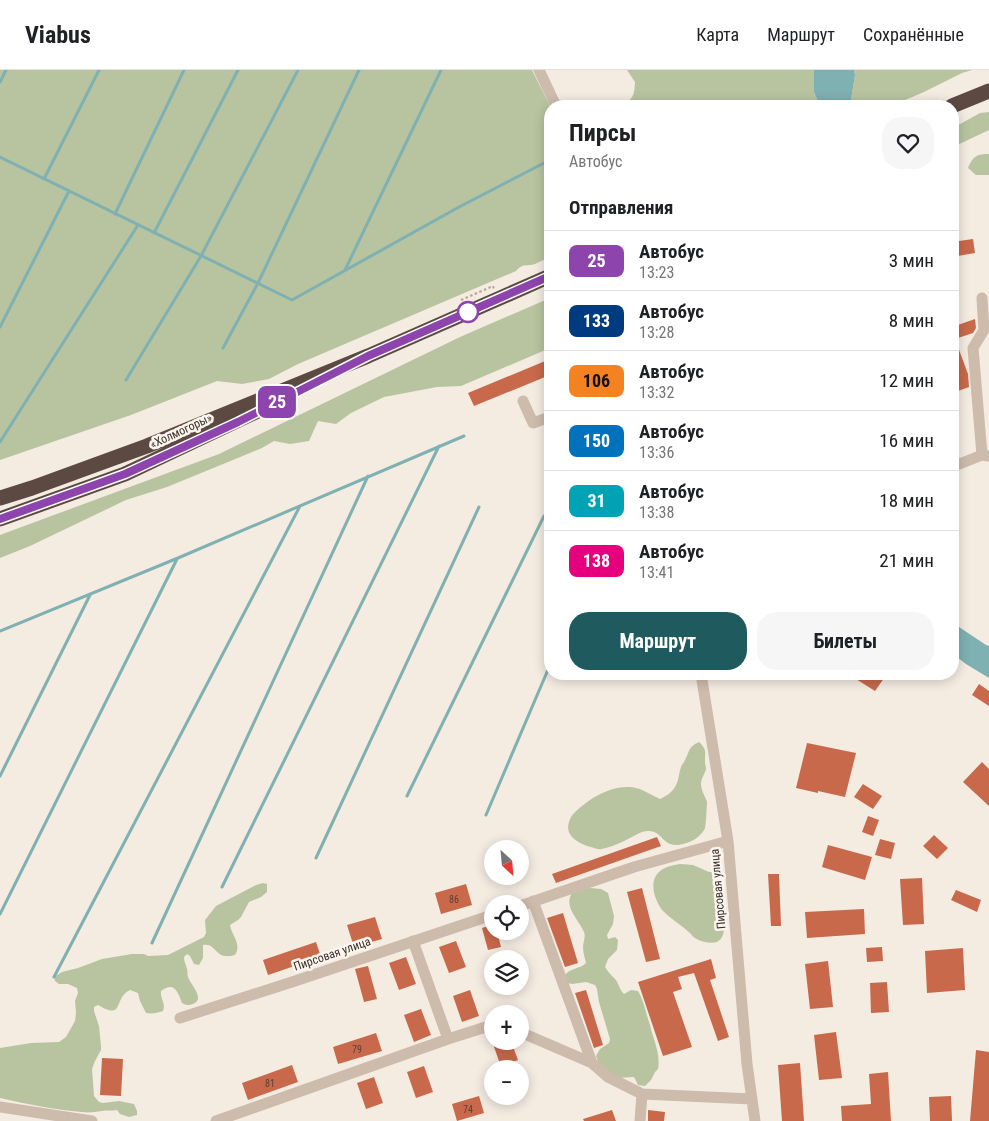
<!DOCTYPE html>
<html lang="ru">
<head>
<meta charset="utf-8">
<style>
  :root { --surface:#fff; --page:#f6f6f6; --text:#202124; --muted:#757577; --line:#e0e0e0; --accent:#1f5a5e }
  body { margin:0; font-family:"Roboto Condensed",sans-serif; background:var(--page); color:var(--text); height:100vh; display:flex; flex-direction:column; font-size:19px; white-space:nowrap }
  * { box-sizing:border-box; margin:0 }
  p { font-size:16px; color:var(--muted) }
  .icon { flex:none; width:28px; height:28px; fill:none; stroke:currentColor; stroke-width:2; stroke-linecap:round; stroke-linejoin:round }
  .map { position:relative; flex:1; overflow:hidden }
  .side { position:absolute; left:544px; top:30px; width:415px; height:580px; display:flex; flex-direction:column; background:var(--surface); border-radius:20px; box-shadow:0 2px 12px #0003 }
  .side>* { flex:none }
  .badge { padding:0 10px; border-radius:8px; font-size:18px; line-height:32px }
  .needle { width:32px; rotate:154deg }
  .controls { position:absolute; left:484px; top:770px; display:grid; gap:10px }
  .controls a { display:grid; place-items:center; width:45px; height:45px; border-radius:50%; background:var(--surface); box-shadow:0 2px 12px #0003; font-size:25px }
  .map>.badge { position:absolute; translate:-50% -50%; box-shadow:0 0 0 2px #fff }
  h2 { padding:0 25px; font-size:19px; line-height:45px }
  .round { display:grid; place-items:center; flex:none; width:52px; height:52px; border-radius:20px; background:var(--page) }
  .head { display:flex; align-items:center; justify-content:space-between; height:85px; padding:0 25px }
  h1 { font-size:24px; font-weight:700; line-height:38px }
  .primary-button { display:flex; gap:10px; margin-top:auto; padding:10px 25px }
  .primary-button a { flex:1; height:58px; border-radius:20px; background:var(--accent); color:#fff; font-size:20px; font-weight:700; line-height:58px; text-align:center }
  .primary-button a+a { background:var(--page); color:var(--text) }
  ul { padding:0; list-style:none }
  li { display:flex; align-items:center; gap:15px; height:60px; padding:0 25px; border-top:1px solid var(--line) }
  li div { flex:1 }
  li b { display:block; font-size:19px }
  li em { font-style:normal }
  li .badge { min-width:55px; font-weight:700; text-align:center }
  header { display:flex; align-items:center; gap:30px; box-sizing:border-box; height:70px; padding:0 25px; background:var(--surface); border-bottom:1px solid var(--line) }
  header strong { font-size:24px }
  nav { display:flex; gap:28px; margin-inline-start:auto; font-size:18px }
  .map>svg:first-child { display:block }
  .green { fill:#b8c4a0 }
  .water { fill:#7fb0b2 }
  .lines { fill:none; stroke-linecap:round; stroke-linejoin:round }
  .stream { stroke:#7fb0b2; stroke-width:3 }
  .building { fill:#c8694b }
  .path { stroke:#b9a596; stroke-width:2; stroke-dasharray:2.5 2.5; stroke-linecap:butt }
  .minor { stroke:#cdbbac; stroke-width:11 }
  .highway { stroke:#5c4a42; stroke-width:15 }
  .line-casing { stroke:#fff; stroke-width:11 }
  .line { stroke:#8e44ad; stroke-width:8 }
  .stop-dot { fill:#fff; stroke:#8e44ad; stroke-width:2.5 }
  .labels { text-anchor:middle; stroke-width:5; stroke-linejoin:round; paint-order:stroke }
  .number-label { font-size:10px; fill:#5e3e33 }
  .street-label { font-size:12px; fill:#3b302b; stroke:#fbf5ee }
</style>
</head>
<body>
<header>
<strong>Viabus</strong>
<nav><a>Карта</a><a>Маршрут</a><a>Сохранённые</a></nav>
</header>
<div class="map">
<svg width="989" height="1051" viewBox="0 0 989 1051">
  <rect width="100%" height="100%" fill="#f4ebe1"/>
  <!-- green -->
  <path class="green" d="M0,0H532L550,36V187C545,189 540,192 535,194C527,197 524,192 516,201L298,294L269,309L242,314L217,311L131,345L0,390Z
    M627,0H814V22L820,36H621C634,28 634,26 635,12Z
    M854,0H972L962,3L924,22L891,36H850L855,5Z
    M989,42V60L953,77V58L980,43Z
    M989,84V105H976L968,98C973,86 977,84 989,84Z
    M550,228V278L461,316L437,317L384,327L351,343L336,354L318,351L309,371L290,374L274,371L262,378L167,417L126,430L30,476L0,488V465L219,384L460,267Z
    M699,672C707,680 705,681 705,692C705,694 706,697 706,699C705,704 701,708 701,714C701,720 705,726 707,732C707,734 706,755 705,758C705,759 702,763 701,764C694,772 680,777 670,774C661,770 660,761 648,761C641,761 636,765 630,768C622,772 612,777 602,779C598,780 595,778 591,777C580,774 564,766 569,752C571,743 582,736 590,730C603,721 623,713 640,719C647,722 653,726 660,729C667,726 674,721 677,713C679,708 679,702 681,697C683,692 683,695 685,690C690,681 688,677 699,672Z
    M680,794L693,795L709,802H717C723,814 725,837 724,851C724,859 725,868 717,872C711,874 701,872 695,868C693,867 692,865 690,863C681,855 671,849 663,841C655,831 648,812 659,802C664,797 673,795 680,794Z
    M263,813L267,814V822L261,827L249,832L241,847L238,850L230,855C232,866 242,874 235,885C214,891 217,872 203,875V888L199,895L194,894L190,886L187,884L184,887C184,892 186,894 187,899C188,901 187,904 188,907C190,914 206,929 193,934C189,936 185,935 182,933C178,922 174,911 161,921C160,930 166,932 163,941C157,943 152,944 146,943L140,931L138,923L130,920C113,928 125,951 98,935L94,937V941L99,956L101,976V980L95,991L92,999L94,1026L99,1032L103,1033L119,1031L134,1034L137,1041V1045L129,1047L120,1044L117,1040C112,1041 106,1040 102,1041C95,1042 89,1043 82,1042C55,1040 27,1034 0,1028V978L31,973L59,972L66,967L75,951L76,943L75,931L78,923L77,918L68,914H59L55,911L54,907L62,902L78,898L102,889L132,884H144L148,886L168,885L204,867L206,863L205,850L216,836L256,815Z
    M590,818L601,819L608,823L614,846L613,854L607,865L608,869L615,867L618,870L617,880L608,889L605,897C608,902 612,906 616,910C619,915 620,920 624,924L631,920L638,921C644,931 646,944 650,955C653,969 661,984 658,999L655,1002L651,1010L645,1016L638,1015L634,1007L617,1008L599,994L596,986L600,979L609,973L610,969L599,932L597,919L595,915L586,912L572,914L568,913L565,905C570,898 580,899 586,893C585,888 583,883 583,877C583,872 586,867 584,862C579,850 563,837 572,823Z"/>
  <!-- water -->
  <path class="water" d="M814,0H854L855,5L850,36H820L814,22Z
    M953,553L986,575L989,576V608L966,594L953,584Z"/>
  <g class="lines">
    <!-- stream -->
    <path class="stream" d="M0,12L6,0
      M0,87L292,230L459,137L548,91
      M44,109L99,0
      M115,144L184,0
      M154,163L238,0
      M345,200L441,0
      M0,257L69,121
      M223,278L258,213L359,0
      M126,310L201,186L298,0
      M0,372L138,155
      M0,561L178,488L464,366
      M0,706L90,525
      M407,726L544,446
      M486,745L550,595
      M316,788L479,437
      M222,817L439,376
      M0,844L177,489
      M152,873L368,406
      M54,907L300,436"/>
  </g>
  <!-- building -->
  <path class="building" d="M973,169L975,183L952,187V172Z
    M975,249L976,258L973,263L955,269L968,304L969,317L958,321L952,304V257Z
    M550,289V305L474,336L468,323Z
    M848,604H887L875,621Z
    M979,614L989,621V636L972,625Z
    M807,673L856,683L845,727L818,721V723L796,718Z
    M982,692L989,699V736L963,712Z
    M863,714L882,726L873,739L854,727Z
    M868,746L879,750L873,766L862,762Z
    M934,765L948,778L937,789L923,776Z
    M657,767L661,776L556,813L552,804Z
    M880,769L895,773L891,789L875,785Z
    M828,775L872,787L865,810L822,797Z
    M768,804H779L781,856H771Z
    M922,808L924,854L903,855L900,809Z
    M466,814L472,835L441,844L435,823Z
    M642,818L660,889L646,892L627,822Z
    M956,820L981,830L977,842L951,830Z
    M864,839L865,864L807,868L805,842Z
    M563,843L578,893L565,897L547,848Z
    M375,847L382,869L354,877L347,855Z
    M492,855V861H497L501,877L488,880L482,858Z
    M456,871L466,897L449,903L439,877Z
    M316,872L321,887L268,905L263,890Z
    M882,877L883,891L867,892L866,878Z
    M963,878L965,920L927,923L925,881Z
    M406,887L416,914L399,920L389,893Z
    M711,889L716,908L710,910L729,967L718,971L694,903L678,907L682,919L673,922L692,977L663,986L638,912Z
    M828,891L833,937L810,939L805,894Z
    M368,896L377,929L364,932L355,899Z
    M887,912L889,942L871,943L870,913Z
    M470,920L479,946L462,952L453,926Z
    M586,920L603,975L594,978L575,923Z
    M421,939L431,965L414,972L404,945Z
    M836,962L842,1008L819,1010L814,965Z
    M376,963L382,981L338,994L333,977Z
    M492,971H511L518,990L501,997Z
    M976,980L989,982V1051H970Z
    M102,988L123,989L121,1026L100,1025Z
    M800,993L804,1051H782L778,995Z
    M292,995L298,1012L248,1030L242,1013Z
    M424,996L433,1022L416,1028L407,1002Z
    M888,1002L891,1051H842L841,1036L871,1034L869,1004Z
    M374,1007L383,1033L366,1039L357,1013Z
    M479,1026L484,1043L457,1051L452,1034Z
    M951,1026L952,1051H930L929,1027Z
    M612,1040L616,1051H584L583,1049Z
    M648,1040L665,1042L664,1051H648Z"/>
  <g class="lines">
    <!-- path -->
    <path class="path" d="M461,230L493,216L494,219"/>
    <!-- minor -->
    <path class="minor" d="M539,0L556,36
      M982,228L984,260L973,278L982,385
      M523,331L533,353L550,347
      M952,397L982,385L988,386
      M701,604L728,771L747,994L755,1051
      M533,831L592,993
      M520,836L634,797L728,771
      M180,948L295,911L492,845
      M520,962L592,993L608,1007L642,1024L640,1051
      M448,969L492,955
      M642,1024L752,1029
      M0,1037L92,1051
      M216,1051L448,969L413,871"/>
    <!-- highway -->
    <path class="highway" d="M952,36L989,21
      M0,428L32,418L147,376L368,286L550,206
      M0,449L125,404L264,338"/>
  </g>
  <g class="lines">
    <defs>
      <path id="line" d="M0,449L125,404L238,352L368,286L550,206"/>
    </defs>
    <!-- line casing -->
    <use href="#line" class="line-casing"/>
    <!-- line -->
    <use href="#line" class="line"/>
  </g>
  <!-- markers -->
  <circle class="stop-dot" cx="468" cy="242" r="10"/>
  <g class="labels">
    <!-- number labels -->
    <g class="number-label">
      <text x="454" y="833">86</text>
      <text x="357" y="983">79</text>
      <text x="270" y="1017">81</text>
      <text x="468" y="1043">74</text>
    </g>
    <!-- street labels -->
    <g class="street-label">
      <text transform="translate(181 361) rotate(-25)" y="4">«Холмогоры»</text>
      <text transform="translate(718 819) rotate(-95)" y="4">Пирсовая улица</text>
      <text transform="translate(332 884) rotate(-19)" y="4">Пирсовая улица</text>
    </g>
  </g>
</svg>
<div class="controls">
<a><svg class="needle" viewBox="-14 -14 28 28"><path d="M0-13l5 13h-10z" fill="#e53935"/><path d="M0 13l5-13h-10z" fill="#757577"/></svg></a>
<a><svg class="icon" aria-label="locate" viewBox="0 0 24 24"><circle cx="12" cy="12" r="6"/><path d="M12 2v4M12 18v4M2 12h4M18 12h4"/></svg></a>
<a><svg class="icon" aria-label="layers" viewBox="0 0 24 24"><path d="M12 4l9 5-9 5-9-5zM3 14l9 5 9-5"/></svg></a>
<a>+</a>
<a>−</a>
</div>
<b class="badge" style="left:277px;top:332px;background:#8e44ad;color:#fff">25</b>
<section class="side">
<div class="head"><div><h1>Пирсы</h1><p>Автобус</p></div><a class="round"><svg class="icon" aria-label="heart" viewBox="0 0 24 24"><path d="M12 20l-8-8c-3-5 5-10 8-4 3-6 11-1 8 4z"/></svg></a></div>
<h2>Отправления</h2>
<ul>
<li><span class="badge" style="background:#8e44ad;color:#fff">25</span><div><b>Автобус</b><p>13:23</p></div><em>3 мин</em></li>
<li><span class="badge" style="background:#003b80;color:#fff">133</span><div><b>Автобус</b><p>13:28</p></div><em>8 мин</em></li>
<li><span class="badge" style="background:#f58220;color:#111">106</span><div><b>Автобус</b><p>13:32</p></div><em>12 мин</em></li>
<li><span class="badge" style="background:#0072bc;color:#fff">150</span><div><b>Автобус</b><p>13:36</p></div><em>16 мин</em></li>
<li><span class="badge" style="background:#00a3b4;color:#fff">31</span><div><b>Автобус</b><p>13:38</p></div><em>18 мин</em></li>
<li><span class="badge" style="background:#e6007e;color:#fff">138</span><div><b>Автобус</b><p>13:41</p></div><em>21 мин</em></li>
</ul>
<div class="primary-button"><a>Маршрут</a><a>Билеты</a></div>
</section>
</div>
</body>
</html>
